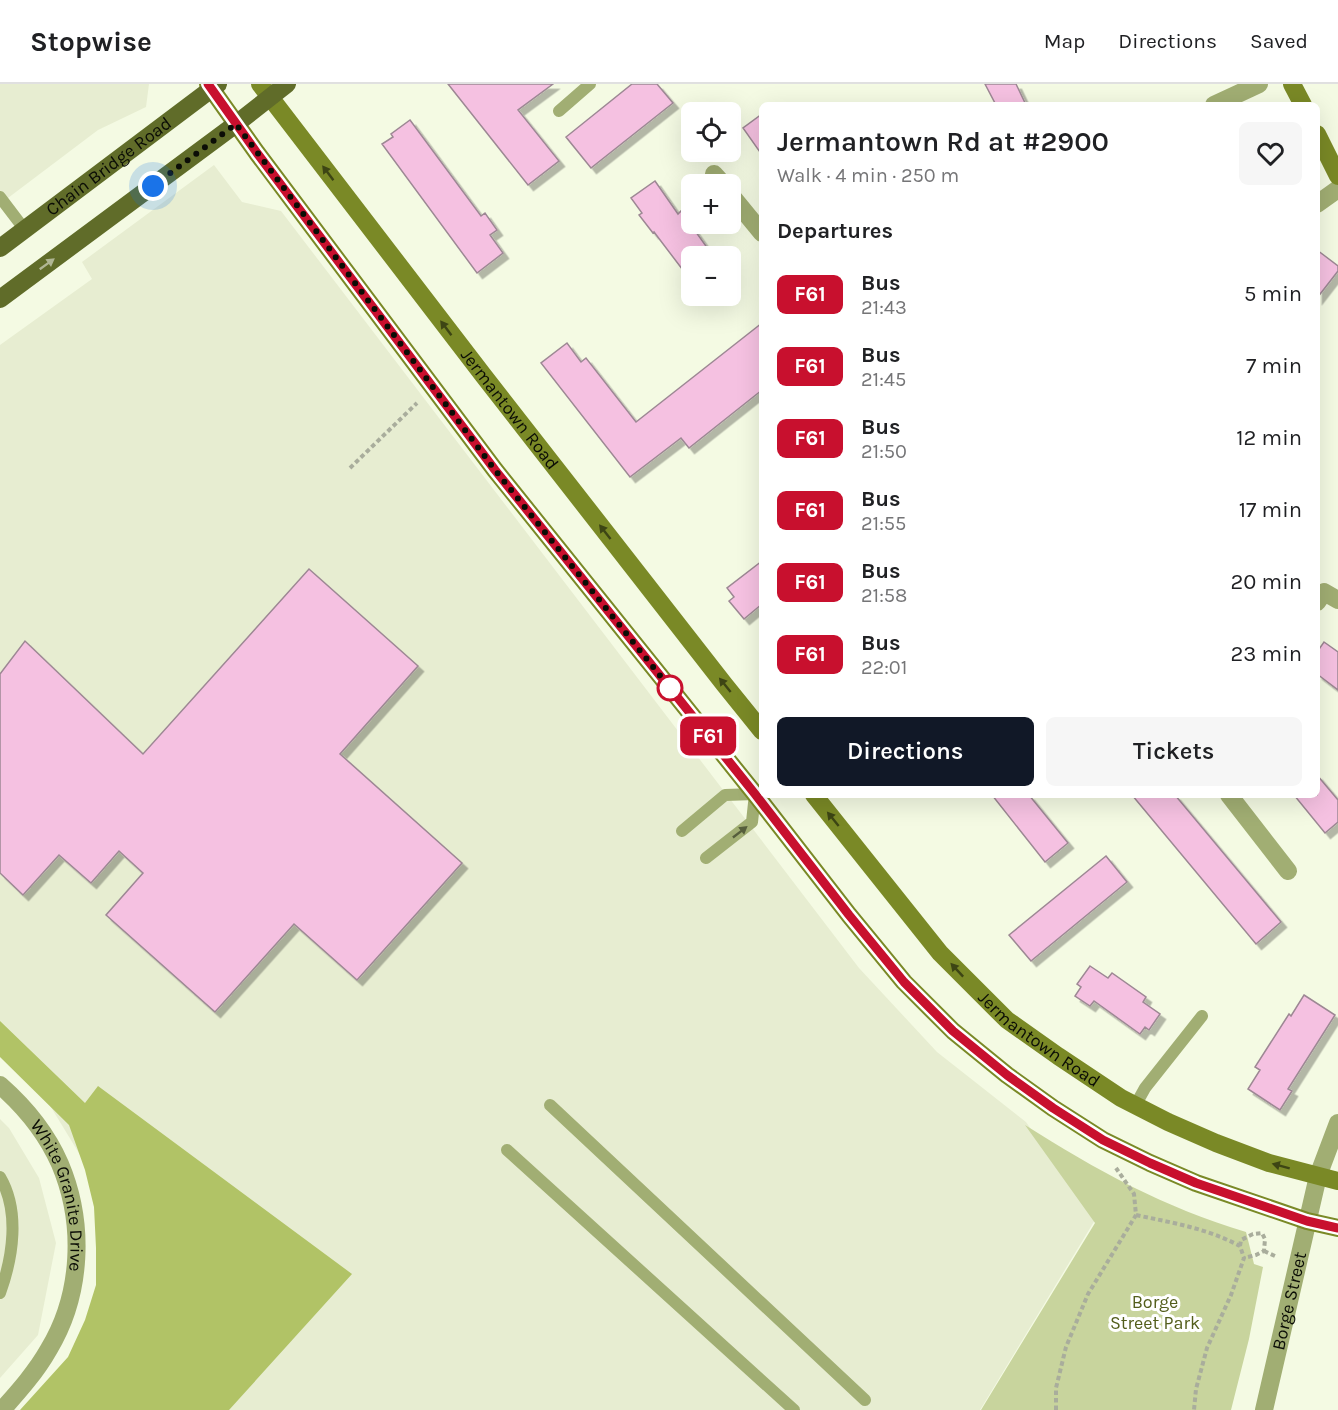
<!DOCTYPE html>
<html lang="en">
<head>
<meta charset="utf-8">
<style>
  :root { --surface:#fff; --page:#f6f6f6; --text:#202124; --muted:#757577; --line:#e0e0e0; --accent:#111827 }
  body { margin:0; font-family:Karla,sans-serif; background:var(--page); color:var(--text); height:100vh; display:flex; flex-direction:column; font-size:22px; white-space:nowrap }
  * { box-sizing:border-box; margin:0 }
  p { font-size:20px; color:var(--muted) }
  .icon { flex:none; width:33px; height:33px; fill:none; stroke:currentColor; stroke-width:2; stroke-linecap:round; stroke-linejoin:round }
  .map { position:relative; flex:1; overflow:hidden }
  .sheet { position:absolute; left:759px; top:18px; width:561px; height:696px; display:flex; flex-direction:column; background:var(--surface); border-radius:9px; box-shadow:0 6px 24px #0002 }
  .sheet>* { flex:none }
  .badge { padding:0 12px; border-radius:9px; font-size:21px; line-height:39px }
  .fabs { position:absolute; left:681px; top:18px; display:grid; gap:12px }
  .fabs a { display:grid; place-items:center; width:60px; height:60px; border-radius:9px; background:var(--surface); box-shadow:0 6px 24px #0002; font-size:30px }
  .you { position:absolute; width:30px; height:30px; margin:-15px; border:4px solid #fff; border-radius:50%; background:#1a73e8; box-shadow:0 0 0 9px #1a73e833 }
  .map>.badge { position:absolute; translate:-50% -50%; box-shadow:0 0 0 3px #fff }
  h2 { padding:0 18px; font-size:22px; line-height:54px }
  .round { display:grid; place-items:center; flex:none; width:63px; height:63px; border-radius:9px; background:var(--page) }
  .summary { display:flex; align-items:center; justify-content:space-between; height:102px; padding:0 18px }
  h1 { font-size:28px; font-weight:600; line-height:45px }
  .action { display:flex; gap:12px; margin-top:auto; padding:12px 18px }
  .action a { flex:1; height:69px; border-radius:9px; background:var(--accent); color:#fff; font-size:24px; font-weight:600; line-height:69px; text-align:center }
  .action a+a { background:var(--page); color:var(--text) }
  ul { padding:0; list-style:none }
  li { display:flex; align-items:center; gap:18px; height:72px; padding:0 18px }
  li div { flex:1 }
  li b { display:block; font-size:22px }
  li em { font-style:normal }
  li .badge { min-width:66px; font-weight:700; text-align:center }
  header { display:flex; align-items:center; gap:36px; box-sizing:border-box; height:84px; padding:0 30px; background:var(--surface); border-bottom:2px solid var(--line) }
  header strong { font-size:28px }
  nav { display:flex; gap:33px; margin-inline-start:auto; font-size:21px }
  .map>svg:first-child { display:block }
  .built { fill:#e7edd1 }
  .green { fill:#c8d49d }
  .forest { fill:#b1c366 }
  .building { fill:#f5c1e1; stroke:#9d8894; stroke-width:1.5; filter:url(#shadow) }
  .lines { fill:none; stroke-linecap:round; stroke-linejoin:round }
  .path { stroke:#a9ad9c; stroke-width:4; stroke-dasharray:4.5 3; stroke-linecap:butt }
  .lane { stroke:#a1ae73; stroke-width:12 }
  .street { stroke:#a1ae73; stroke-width:18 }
  .secondary { stroke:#7a8926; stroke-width:18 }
  .primary { stroke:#606c29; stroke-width:18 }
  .oneway { fill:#3d4514 }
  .oneway2 { fill:#b0b694 }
  .oneway3 { fill:#565e3c }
  .line-casing { stroke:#fff; stroke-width:14 }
  .line { stroke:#c8102e; stroke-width:9 }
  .walk { stroke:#0b0d06; stroke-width:6; stroke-dasharray:0 10.8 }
  .stop-dot { fill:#fff; stroke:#c8102e; stroke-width:3 }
  .labels { text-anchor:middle; stroke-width:6; stroke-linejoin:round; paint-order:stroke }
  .street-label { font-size:18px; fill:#0b0d06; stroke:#fff }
  .park-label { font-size:18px; fill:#535e1c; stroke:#fff }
</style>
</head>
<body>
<header>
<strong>Stopwise</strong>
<nav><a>Map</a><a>Directions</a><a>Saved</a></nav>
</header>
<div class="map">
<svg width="1338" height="1326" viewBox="0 0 1338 1326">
  <defs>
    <filter id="shadow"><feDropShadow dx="5.5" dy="5.5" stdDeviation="0" flood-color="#0004"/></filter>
  </defs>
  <rect width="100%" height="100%" fill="#f4fae3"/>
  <!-- built -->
  <path class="built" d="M0,0H149L146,23L98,46L0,120Z
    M214,81L242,118L281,127L859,884L937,968L1026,1038L1095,1136L980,1326H47L84,1265L103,1182L91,1089L32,992L0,962V261L92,195L82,178Z
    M0,1035L9,1044L39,1094L56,1159L38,1251L0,1294Z"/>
  <!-- green -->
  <path class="green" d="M1025,1041C1096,1086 1165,1124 1246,1148L1254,1180L1263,1183L1249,1255L1231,1326H981L1095,1139Z"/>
  <!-- forest -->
  <path class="forest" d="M0,937L85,1019L98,1002L352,1190L229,1326H20L68,1273L85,1236L96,1201V1164L94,1123L85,1086L69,1041L0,973Z"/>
  <!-- building -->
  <path class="building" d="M448,0H553L518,26L559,77L528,101Z
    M632,0H657L673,19L591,84L566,53Z
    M985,0H1016L1026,21H996Z
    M762,30V71L743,44Z
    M410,36L481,132L485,129L497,146L490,151L503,169L477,189L382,60L393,53L391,50Z
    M655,97L678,130L681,127L713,172H692V198L654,148L653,149L639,131L642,129L631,114Z
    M1317,166L1338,182V187L1317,214Z
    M762,239V306L689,364L681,354L630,393L541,279L567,259L581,278L586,274L636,338Z
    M762,477V520L744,535L729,517L734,513L727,504Z
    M309,485L418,582L340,670L462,779L357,896L294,840L215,928L106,831L143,789L119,767L91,799L59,771L23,811L0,789V590L25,557L143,670Z
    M1324,558L1338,568V606L1317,590V568Z
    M1317,691L1338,716V738L1325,749L1294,711H1317Z
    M992,711H1029L1068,759L1045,778Z
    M1132,711H1175L1281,838L1256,860Z
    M1106,772L1127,798L1031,877L1009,851Z
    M1090,882L1108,894L1112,889L1146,913L1143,918L1160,930L1149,946L1145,943L1140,950L1094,917L1090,922L1075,912L1081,903L1077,900Z
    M1304,911L1335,931L1288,1005L1292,1007L1280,1026L1248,1005L1260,986L1255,983L1289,930L1291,932Z"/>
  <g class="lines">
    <!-- path -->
    <path class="path" d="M350,384L417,319
      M1136,1131C1173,1139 1206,1144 1240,1162L1244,1174L1231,1211L1207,1264L1196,1305L1194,1326
      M1240,1162L1241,1156L1253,1150L1262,1149L1265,1155L1264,1167L1256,1171L1244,1174
      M1264,1167L1275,1172
      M1056,1326V1304L1066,1263L1088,1210L1136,1131L1134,1110L1116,1084"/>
    <!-- lane -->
    <path class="lane" d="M559,27L590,0
      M0,113L25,146
      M682,747L725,711L755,710L752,738L706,774
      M550,1021L865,1316
      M1135,1022L1145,1004L1202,932
      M507,1066L794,1326
      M0,1093C20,1127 13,1173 0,1209"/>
    <!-- street -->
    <g class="street">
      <path d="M1214,21L1259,0"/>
      <path d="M714,90L723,100"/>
      <path d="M730,110L762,149"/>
      <path d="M1317,120L1338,105"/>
      <path d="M1317,518L1324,508L1338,516"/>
      <path d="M1229,711L1288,787"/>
      <path id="s1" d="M0,1001C25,1023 47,1050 60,1080C85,1139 82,1210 49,1265C36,1288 19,1307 2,1326"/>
      <path id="s2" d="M1264,1326L1318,1092L1338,1039"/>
    </g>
    <!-- secondary -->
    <g class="secondary">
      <path d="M208,0L257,69L495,386L755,710L849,831L904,898L953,947L1007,991L1053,1024L1103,1056L1150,1079L1196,1099L1307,1137L1338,1144"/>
      <path id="s3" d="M260,0L483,291L724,600L762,647"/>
      <path d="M1292,0L1303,21"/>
      <path d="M1317,50L1338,92"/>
      <path id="s4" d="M814,711L940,869L1007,936L1058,972L1121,1014L1168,1038L1216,1059L1269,1079L1338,1097"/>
    </g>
    <!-- primary -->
    <g class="primary">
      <path id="s5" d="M0,164L218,0"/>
      <path d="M0,215L236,40L287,0"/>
    </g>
  </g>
  <!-- one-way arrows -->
  <defs><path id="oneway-solid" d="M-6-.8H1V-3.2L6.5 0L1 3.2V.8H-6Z" transform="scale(1.5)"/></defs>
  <g class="oneway">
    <use href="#oneway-solid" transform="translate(328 89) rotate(-127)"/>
    <use href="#oneway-solid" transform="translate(446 244) rotate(-127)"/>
    <use href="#oneway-solid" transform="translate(605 448) rotate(-128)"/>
    <use href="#oneway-solid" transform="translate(725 601) rotate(-129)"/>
    <use href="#oneway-solid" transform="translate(833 735) rotate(-129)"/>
    <use href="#oneway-solid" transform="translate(957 886) rotate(-133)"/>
    <use href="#oneway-solid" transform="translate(1281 1082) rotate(-165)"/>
  </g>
  <use class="oneway2" href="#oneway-solid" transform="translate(47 180) rotate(-36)"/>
  <use class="oneway3" href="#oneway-solid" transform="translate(740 748) rotate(-38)"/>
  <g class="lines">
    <defs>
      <path id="line" d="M208,0L257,69L495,386L755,710L849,831L904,898L953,947L1007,991L1053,1024L1103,1056L1150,1079L1196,1099L1307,1137L1338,1144"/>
    </defs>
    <!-- line casing -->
    <use href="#line" class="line-casing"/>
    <!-- line -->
    <use href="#line" class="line"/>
    <!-- walk -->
    <path class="walk" d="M153,102L236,40L495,386L670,604"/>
  </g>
  <!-- markers -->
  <circle class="stop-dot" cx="670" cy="604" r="12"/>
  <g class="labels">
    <!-- street labels -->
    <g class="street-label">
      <text dy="6" stroke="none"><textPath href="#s5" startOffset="136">Chain Bridge Road</textPath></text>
      <text dy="6" stroke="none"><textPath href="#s3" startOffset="410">Jermantown Road</textPath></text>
      <text dy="6" stroke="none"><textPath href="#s4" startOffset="334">Jermantown Road</textPath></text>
      <text dy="6" stroke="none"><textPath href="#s1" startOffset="130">White Granite Drive</textPath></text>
      <text dy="6" stroke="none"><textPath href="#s2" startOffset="112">Borge Street</textPath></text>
    </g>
    <!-- park labels -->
    <g class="park-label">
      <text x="1155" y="1224">Borge<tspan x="1155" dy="21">Street Park</tspan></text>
    </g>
  </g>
</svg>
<div class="fabs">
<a><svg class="icon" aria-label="locate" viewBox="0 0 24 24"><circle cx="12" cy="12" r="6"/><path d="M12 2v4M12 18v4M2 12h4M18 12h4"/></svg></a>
<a>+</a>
<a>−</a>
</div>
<div class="you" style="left:153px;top:102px"></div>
<b class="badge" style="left:708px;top:652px;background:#c8102e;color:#fff">F61</b>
<section class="sheet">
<div class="summary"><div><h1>Jermantown Rd at #2900</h1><p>Walk · 4 min · 250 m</p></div><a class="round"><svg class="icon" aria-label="heart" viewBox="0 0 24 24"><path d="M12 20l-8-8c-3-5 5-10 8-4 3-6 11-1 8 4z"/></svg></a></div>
<h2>Departures</h2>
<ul>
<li><span class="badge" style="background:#c8102e;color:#fff">F61</span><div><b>Bus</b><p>21:43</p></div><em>5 min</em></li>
<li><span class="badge" style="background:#c8102e;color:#fff">F61</span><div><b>Bus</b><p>21:45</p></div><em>7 min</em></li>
<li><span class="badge" style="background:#c8102e;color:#fff">F61</span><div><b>Bus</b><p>21:50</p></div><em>12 min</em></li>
<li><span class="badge" style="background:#c8102e;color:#fff">F61</span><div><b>Bus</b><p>21:55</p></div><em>17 min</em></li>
<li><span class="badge" style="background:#c8102e;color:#fff">F61</span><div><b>Bus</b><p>21:58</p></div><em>20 min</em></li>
<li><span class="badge" style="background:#c8102e;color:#fff">F61</span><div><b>Bus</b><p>22:01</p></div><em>23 min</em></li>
</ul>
<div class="action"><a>Directions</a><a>Tickets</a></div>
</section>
</div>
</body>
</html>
